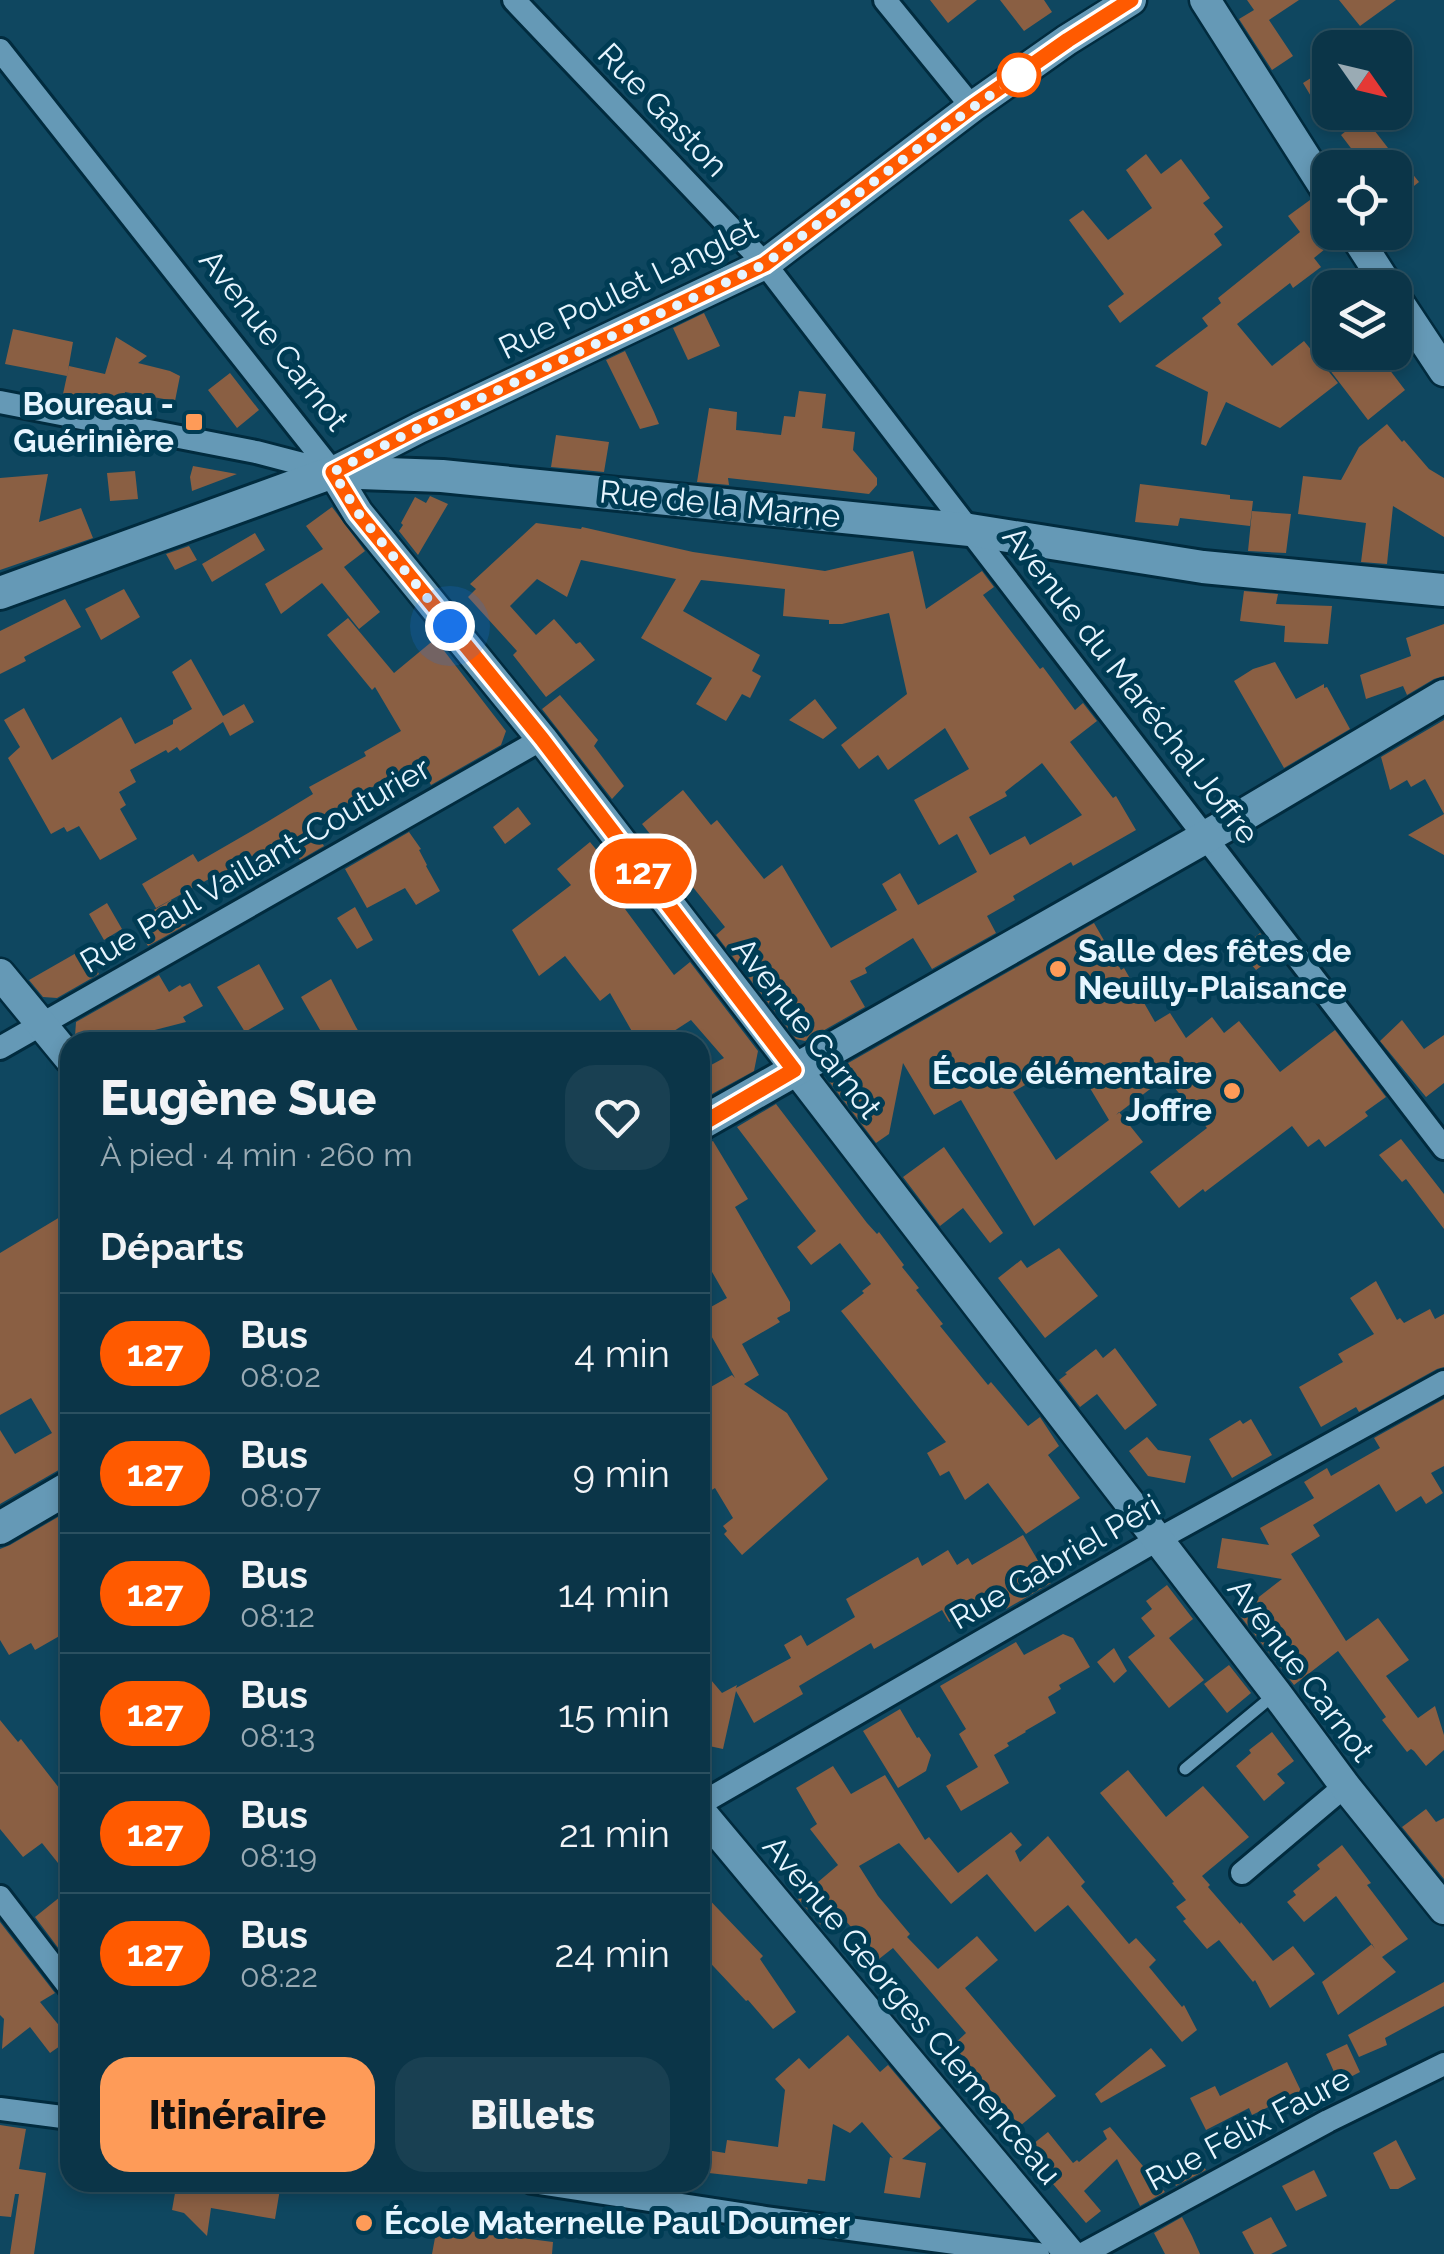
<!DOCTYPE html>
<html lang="fr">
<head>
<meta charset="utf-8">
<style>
  :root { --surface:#0b3548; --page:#194052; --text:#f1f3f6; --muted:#9aabb4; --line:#2b5060; --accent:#fe9b58 }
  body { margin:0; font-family:Raleway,sans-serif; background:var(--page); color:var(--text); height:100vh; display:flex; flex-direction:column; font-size:38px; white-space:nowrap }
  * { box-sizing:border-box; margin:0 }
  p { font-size:32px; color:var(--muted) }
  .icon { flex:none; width:55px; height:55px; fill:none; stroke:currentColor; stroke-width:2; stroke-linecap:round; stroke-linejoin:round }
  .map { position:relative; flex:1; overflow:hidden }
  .drawer { position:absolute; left:60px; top:1032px; width:650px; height:1160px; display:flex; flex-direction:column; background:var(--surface); border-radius:30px; box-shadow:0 5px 15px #0003,0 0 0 2px var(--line) }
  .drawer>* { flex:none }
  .badge { padding:0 20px; border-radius:32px; font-size:35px; line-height:65px }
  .needle { width:65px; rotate:124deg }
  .controls { position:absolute; left:1312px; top:30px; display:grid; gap:20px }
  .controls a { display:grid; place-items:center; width:100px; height:100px; border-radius:20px; background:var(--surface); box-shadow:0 5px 15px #0003,0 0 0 2px var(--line); font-size:50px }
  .you { position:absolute; width:50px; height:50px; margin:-25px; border:8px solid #fff; border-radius:50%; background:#1a73e8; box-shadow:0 0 0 15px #1a73e833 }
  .map>.badge { position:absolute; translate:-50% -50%; box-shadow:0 0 0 5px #fff }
  h2 { padding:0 40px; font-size:38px; line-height:90px }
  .round { display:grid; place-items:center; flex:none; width:105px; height:105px; border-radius:30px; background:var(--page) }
  .overview { display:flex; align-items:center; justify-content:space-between; height:170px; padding:0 40px }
  h1 { font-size:48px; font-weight:800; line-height:75px }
  .cta { display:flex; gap:20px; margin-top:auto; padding:20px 40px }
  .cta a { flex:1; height:115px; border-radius:30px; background:var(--accent); color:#111; font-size:40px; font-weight:800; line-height:115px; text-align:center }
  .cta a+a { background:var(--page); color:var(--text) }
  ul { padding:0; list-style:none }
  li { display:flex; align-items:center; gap:30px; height:120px; padding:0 40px; border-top:2px solid var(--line) }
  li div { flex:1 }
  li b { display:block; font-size:38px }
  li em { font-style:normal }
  li .badge { min-width:110px; font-weight:700; text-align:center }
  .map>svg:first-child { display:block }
  .building { fill:#8a5f43; fill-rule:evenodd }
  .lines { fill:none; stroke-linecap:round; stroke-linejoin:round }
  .service-casing { stroke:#012b3e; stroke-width:16 }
  .minor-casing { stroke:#012b3e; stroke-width:28 }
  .tertiary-casing { stroke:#012b3e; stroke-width:35 }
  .secondary-casing { stroke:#012b3e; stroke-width:38 }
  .service { stroke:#6599b6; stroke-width:11 }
  .minor { stroke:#6599b6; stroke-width:22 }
  .tertiary { stroke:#6599b6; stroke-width:30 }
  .secondary { stroke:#6599b6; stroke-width:32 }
  .line-casing { stroke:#fff; stroke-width:22 }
  .line { stroke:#ff5a00; stroke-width:15 }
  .walk { stroke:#e6f5ff; stroke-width:10; stroke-dasharray:0 18 }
  .stop-dot { fill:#fff; stroke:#ff5a00; stroke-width:5 }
  .poi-dot { fill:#fe9b58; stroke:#003c54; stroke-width:4 }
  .labels { text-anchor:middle; stroke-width:10; stroke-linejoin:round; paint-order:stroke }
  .street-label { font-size:32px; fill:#e6f5ff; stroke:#003c54 }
  .poi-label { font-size:32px; font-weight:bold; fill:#e6f5ff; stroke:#003c54; text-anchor:end }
</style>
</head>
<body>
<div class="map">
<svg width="1444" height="2254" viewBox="0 0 1444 2254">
  <rect width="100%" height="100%" fill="#0f4760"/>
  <!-- building -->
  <path class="building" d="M930,0H977L948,23Z
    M1000,0H1044L1052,12L1024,31Z
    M1247,0H1299L1269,20L1293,56L1272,70L1239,19L1254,10Z
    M1339,0H1396L1360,26Z
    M1330,66V128L1303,83Z
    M1364,117L1395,157V152L1419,182L1395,201V168H1366L1341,135Z
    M1146,154L1161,174L1181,159L1210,198L1203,203L1223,227L1214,234L1222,245L1120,323L1108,306L1124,294L1069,220L1083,210L1108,240L1152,208L1126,170Z
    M1310,200L1330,224V245L1314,258L1321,267L1293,288L1290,283L1237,324L1272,366L1304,341L1338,383L1280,428L1226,402L1206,446L1201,444L1208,392L1155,366L1208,326L1202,318L1221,303L1218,298L1300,232L1288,216Z
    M704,313L720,346L688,360L673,328Z
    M13,329L73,342L67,376L5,364Z
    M116,337L147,356L138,363L170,371L180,376L175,401L125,392L122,406L63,394L69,366L105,374Z
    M625,351L654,412L659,424L640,429L606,360Z
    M1350,352H1376L1405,390L1368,420L1329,369Z
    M230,373L259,410L237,428L208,390Z
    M799,391L826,394L822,428L855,432L853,450L877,478V485L869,494L728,478L729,485L697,482L709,408L737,412L736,430L781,435L784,416L795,417Z
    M1387,424L1402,442L1404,440L1429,469L1444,478V537L1393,506L1387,564L1361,562L1366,523L1298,514L1303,476L1341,480L1359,447Z
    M556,435L609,442L604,472L551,467Z
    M193,466L237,474L192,491L190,477Z
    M135,471L138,499L110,501L107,473Z
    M48,474L39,522L81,508L93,538L0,570V478Z
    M1140,484L1230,495V499L1253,501L1250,526L1180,518L1178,526L1135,522Z
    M430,496L448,504L418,555L399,531L403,525L401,523L415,497L426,503Z
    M332,507L365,551L344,567L380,612L359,629L322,583L281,614L265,584L323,549L306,526Z
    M1252,511L1291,514L1286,553L1248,551Z
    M536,523L581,529L582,527L693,552L825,571L913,551L926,609L982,571L994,587L983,595L1040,669L1043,667L1075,710L1083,703L1097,721L1070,742L1113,798L1116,796L1136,830L1073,866L1071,862L1013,896L1015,900L987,916L996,933L932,969L913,938L865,968L867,973L850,981L865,1007L805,1041L796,1039L716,935L725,927L642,824L683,790L711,825L717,820L764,879L782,865L831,948L897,910L882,884L900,873L918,905L977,872L957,834L939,845L914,800L969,769L945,728L888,770L878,755L859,769L841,745L907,694L889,613L842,624H829V620L783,616L785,589L701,580L683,611L760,655L752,671L761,676L750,698L742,694L726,721L696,704L712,678L641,638L676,579L581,560L567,597L537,579L510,606L536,635L554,619L576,644L580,642L595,660L546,697L513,655L517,651L468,597L476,589L470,584ZM1042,763L1082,815L1030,845L1025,836L990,855L969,817L1007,796L1005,792Z
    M255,533L265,550L212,582L202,564Z
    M189,546L197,560L175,570L166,554Z
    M124,589L140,617L101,640L85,609Z
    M1244,591L1278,594L1276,604L1332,606L1328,644L1284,642L1285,626L1240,621Z
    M65,599L81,627L24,657L26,661L0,674V631Z
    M348,618L394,673L435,639L506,731L501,745L431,785L418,762L369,789L356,798L357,799L311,824L324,846L300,860L292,846L279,854L277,849L224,879L220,873L156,908L142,884L193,854L198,862L267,822L313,794L309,787L366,756L364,752L401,731L375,687L372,690L327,635Z
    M1444,624V676L1434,679L1407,695L1403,686L1366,699L1360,675L1411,656L1406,638Z
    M191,659L223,716L244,704L254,722L230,736L223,722L180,751L177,747L168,753L166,750L130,770L136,782L119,792L126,805L120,809L137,839L100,860L79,826L67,832L64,827L51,834L8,758L20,747L4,720L24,708L52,760L121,717L135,744L173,724V720L192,709L172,672Z
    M1275,662L1296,699L1324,684V688L1327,687L1350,729L1284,768L1234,681L1253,669Z
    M560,695L598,740L594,746L624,786L612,799L542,709Z
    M815,699L837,728L823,739L789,720Z
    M1444,720V814L1425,779L1411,787L1407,780L1390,790L1381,757Z
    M518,807L531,824L505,844L493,827Z
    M1444,814V855L1408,835Z
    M409,832L421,849L419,850L427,865L426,866L440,891L416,905L405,888L367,908L345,869Z
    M590,842L637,900L625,909L674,975L690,962L758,1051L754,1071L712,1094L708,1090L700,1096V1071L724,1058L691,1020L657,1042H638L610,993L600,1001L565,956L539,976L512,930L571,885L557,869Z
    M171,900L186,925L148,946L133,922Z
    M107,903L122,929L104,940L89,914Z
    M355,907L373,940L357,949L337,918Z
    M1094,923L1121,970L1124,968L1155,1022L1170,1013L1186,1038L1212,1017L1224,1033L1239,1021L1280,1072L1335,1030L1386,1097L1365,1112L1368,1116L1325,1147L1319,1139L1308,1147L1292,1126L1205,1192L1203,1189L1179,1208L1150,1172L1207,1128L1166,1077L1116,1115L1119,1112L1143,1142L1034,1226L961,1100L934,1115L903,1063L889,1134L876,1143L828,1080L829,1074ZM1072,1058L1109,1120L1056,1160L1013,1092Z
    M1260,933L1277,955L1256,970L1239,950Z
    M85,948L99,974L57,998L43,997L29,980Z
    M259,964L284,1009L245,1032L217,987Z
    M159,975L169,992L180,985L182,987L190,983L203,1006L183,1017L186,1022L143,1033L151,1042H81L75,1036L76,1022Z
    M331,979L356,1027L365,1042H327L301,997Z
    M1402,1020L1424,1049L1444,1035V1083L1426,1097L1380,1041Z
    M776,1104L867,1223L877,1234L879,1232L904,1265L902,1267L919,1288L916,1290L943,1324L940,1326L988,1385L991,1382L1028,1426L1040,1417L1059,1446L1048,1455L1080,1498L1026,1534L988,1483L965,1500L949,1471L940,1476L927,1453L946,1442L841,1311L864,1293L862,1291L871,1284L840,1243L811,1265L797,1247L816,1231L737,1127Z
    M1401,1139L1444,1194V1229L1406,1179L1402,1182L1379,1155Z
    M713,1141L748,1199L735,1207L790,1302V1311L777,1318L780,1322L742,1344L759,1375L744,1384L787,1413L828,1479L742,1555L724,1534L727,1531L723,1526L733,1518L715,1488L700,1497V1393L732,1375L735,1378L700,1316V1313L727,1298L700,1251V1148Z
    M944,1147L1003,1233L990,1243L963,1208L940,1226L903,1177Z
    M70,1211V1465L61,1449L69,1464L0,1504V1430L15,1454L52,1433L31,1398L0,1415V1253Z
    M1059,1248L1098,1296L1045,1338L998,1278L1021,1260L1027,1268Z
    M1376,1281L1397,1320L1400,1318L1404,1323L1430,1309L1435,1319L1444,1314V1367L1437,1369L1359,1412L1356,1407L1321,1427L1299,1387L1343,1362L1338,1354L1374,1334L1350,1298Z
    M1115,1348L1157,1405L1125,1430L1097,1394L1080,1407L1059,1380L1067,1374L1065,1373L1096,1349L1103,1358Z
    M1444,1399V1466L1431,1473L1443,1493L1426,1504L1421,1496L1396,1512L1379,1484L1313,1525L1320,1536L1291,1554L1346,1641L1378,1618L1409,1660L1386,1676L1418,1718L1435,1706L1444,1735V1750L1426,1766L1414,1751L1411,1749L1407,1752L1382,1720L1386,1717L1338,1651L1294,1685L1241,1617L1249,1611L1246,1607L1282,1579L1217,1568L1222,1538L1269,1545L1260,1528L1314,1498L1304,1482L1327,1468L1331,1476L1380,1448L1374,1438Z
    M1251,1419L1272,1455L1232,1478L1209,1439L1240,1420L1243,1424Z
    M1147,1437L1158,1450L1191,1456L1185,1483L1148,1476L1129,1451Z
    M70,1510V1630L35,1650L31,1643L9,1655L0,1640V1549L10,1545Z
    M1023,1535L1051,1583L1006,1609L999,1596L955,1622L954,1620L949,1622L942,1610L874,1649L871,1643L799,1686L803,1694L754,1723L736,1691L723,1749L700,1744V1667L722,1693L737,1685L736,1688L791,1658L784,1645L801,1635L807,1646L855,1617L846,1599L918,1557L922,1566L948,1550L957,1565L968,1558L972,1565Z
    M1167,1585L1193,1619L1169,1638L1204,1680L1169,1708L1128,1657L1155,1636L1141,1618L1152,1609L1146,1601Z
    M1063,1634L1073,1638L1090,1667L1059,1685L1061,1689L1048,1697L1056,1713L1025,1731L1026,1732L1007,1743L1009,1746L994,1755L1009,1783L961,1811L946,1786L978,1767L959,1734L966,1729L940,1686L1016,1642L1024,1655Z
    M1114,1648L1127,1671L1114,1683L1097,1662Z
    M1229,1665L1251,1693L1227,1713L1204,1684Z
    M900,1709L917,1738L919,1737L931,1755L926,1771L898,1788L863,1731Z
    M0,1720L18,1742L21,1739L70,1802V1878L42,1843L23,1857L0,1829Z
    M1272,1732L1294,1761L1277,1774L1285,1783L1264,1801L1236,1766L1251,1753L1249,1750Z
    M833,1766L851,1794L885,1775L925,1840L929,1837L958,1873L1011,1832L1022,1845L1015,1851L1020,1862L1048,1836L1085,1882L1081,1886L1129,1944L1136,1938L1156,1960L1149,1967L1182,2007L1184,2005L1197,2030L1182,2042L1068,1905L1035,1932L987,1874L951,1904L899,1843L859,1866L878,1896L910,1934L907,1937L938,1969L977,1936L998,1960L965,1988L1056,2096L1020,2126L953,2045L966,2033L893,1948L879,1959L838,1912L821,1925L798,1899L838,1865L810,1829L817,1824L796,1788Z
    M1128,1770L1166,1817L1203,1786L1249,1837L1202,1876L1210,1885L1208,1887L1240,1924L1241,1922L1273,1961L1293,1946L1315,1974L1270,2008L1255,1980L1253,1982L1219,1940L1207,1949L1183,1921L1186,1919L1176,1907L1186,1900L1172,1883L1174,1882L1100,1793Z
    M1426,1809L1436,1822L1444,1818V1879L1402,1827Z
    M1342,1845L1371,1883L1367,1885L1408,1939L1382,1957L1396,1972L1338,2015L1322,1982L1372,1944L1375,1949L1336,1896L1304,1922L1287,1902L1296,1895L1293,1891L1320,1869L1317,1865Z
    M70,1889V1947L62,1953L35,1917Z
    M700,1890L763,1956L760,1959L796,2012L773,2029L748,2000L746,2001L700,1952Z
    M0,1922L55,1993L40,2002L70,2039L50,2053L30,2027L2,2049L4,2019L0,2015Z
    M1444,1982V2006L1385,2038L1387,2045L1359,2057L1348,2035Z
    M848,2035L880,2072L888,2065L941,2128L902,2159L926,2163L920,2198L884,2193L890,2157L893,2158L862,2122L850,2133L833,2124L825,2181L808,2179L807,2184L700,2172V2149L725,2153L727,2140L778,2147L785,2090L775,2079L799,2058L809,2069Z
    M1347,2044L1360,2072L1339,2083L1326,2054Z
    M1151,2048L1166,2066L1101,2103L1095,2094Z
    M1287,2062L1301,2091L1252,2115L1249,2108L1206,2130L1190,2098L1215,2086L1220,2096Z
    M0,2125L26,2129L19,2169L46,2173L34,2254H10L19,2194H15L11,2217L0,2216Z
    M1110,2127L1165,2192L1140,2206L1117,2159L1084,2191L1101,2211L1086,2223L1053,2184L1056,2182L1028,2148L1048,2132L1073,2163L1077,2160L1079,2162L1107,2139L1103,2131Z
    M1396,2140L1416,2179L1398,2189H1390L1373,2153Z
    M1187,2152L1200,2161L1206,2170L1176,2186L1166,2165Z
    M1314,2170L1327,2196L1296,2211L1282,2186Z
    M177,2182H232L280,2189L275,2219L211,2208L207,2236L184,2213L172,2210Z
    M1182,2217L1192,2236L1200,2254H1165L1154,2233Z
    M1271,2217L1287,2246L1271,2254H1254L1242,2232Z
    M437,2227L553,2242L552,2254H432Z"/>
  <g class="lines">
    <defs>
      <path id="service" d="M1185,1769L1274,1695"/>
      <path id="minor" d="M514,0L765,264L1444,1148
        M885,0L972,107
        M0,50L333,472
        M0,402L256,452L333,472
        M0,1048L542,739
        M700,1804L1157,1540L1444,1382
        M1242,1873L1345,1786
        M0,1897L70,1988
        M0,2109L70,2118
        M532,2182L766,2218L1038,2254
        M1083,2254L1328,2121L1444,2064"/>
      <path id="tertiary" d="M1131,0L1067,40L972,107L765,264L419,428L333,472L358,513L542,739L1276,1693L1345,1786L1444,1909
        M1205,0L1330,196
        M1353,232L1389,288
        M1395,297L1444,371
        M0,974L70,1059
        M700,1811L1070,2254"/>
      <path id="secondary" d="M0,593L333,472L442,476L970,530L1203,567L1444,590
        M700,1124L1232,822L1444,696
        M0,1528L70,1487"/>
    </defs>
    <!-- service casing -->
    <use href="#service" class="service-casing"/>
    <!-- minor casing -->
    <use href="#minor" class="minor-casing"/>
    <!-- tertiary casing -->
    <use href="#tertiary" class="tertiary-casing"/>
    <!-- secondary casing -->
    <use href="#secondary" class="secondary-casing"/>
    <!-- service -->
    <use href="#service" class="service"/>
    <!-- minor -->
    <use href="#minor" class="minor"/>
    <!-- tertiary -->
    <use href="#tertiary" class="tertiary"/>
    <!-- secondary -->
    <use href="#secondary" class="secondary"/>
  </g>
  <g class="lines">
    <defs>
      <path id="line" d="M700,1125L794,1070L542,739L358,513L333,472L418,428L765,264L972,107L1068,40L1131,0"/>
    </defs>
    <!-- line casing -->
    <use href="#line" class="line-casing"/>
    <!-- line -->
    <use href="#line" class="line"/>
    <!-- walk -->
    <path class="walk" d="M450,626L358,513L333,472L418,428L765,264L958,118L1019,75"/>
  </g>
  <!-- markers -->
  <circle class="stop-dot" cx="1019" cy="75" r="20"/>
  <g class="poi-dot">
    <rect x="184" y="412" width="20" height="20" rx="5"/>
    <circle cx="1058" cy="969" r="10"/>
    <circle cx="1232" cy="1091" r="10"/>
    <circle cx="364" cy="2223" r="10"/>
  </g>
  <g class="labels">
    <!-- street labels -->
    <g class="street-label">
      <text transform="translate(663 110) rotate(46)" y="11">Rue Gaston</text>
      <text transform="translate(628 288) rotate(-26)" y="11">Rue Poulet Langlet</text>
      <text transform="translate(274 340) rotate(52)" y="11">Avenue Carnot</text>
      <text transform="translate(720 504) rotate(6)" y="11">Rue de la Marne</text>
      <text transform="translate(1131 685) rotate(52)" y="11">Avenue du Maréchal Joffre</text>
      <text transform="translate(255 865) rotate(-30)" y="11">Rue Paul Vaillant-Couturier</text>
      <text transform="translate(807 1028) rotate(52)" y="11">Avenue Carnot</text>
      <text transform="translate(1055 1562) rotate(-30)" y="11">Rue Gabriel Péri</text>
      <text transform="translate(1301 1670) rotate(53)" y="11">Avenue Carnot</text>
      <text transform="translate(912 2010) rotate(50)" y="11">Avenue Georges Clemenceau</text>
      <text transform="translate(1248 2129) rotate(-28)" y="11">Rue Félix Faure</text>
    </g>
    <!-- poi labels -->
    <g class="poi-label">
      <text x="174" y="415">Boureau -<tspan x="174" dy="37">Guérinière</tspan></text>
      <text x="1078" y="962" text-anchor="start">Salle des fêtes de<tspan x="1078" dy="37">Neuilly-Plaisance</tspan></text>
      <text x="1212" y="1084">École élémentaire<tspan x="1212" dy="37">Joffre</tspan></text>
      <text x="384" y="2234" text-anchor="start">École Maternelle Paul Doumer</text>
    </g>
  </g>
</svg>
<div class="controls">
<a><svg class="needle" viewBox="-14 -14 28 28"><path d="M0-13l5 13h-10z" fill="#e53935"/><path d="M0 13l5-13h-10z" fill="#9aabb4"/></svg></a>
<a><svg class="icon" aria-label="locate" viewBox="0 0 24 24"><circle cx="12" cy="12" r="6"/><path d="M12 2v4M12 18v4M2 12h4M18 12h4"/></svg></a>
<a><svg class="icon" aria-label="layers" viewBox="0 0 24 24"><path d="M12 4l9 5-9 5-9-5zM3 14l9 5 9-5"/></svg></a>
</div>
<div class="you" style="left:450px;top:626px"></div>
<b class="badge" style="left:643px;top:871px;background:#ff5a00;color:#fff">127</b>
<section class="drawer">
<div class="overview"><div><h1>Eugène Sue</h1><p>À pied · 4 min · 260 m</p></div><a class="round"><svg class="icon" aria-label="heart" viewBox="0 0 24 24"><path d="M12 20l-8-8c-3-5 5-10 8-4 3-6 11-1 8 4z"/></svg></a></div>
<h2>Départs</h2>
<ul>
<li><span class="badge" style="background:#ff5a00;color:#fff">127</span><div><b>Bus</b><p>08:02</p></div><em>4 min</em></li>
<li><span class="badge" style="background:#ff5a00;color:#fff">127</span><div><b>Bus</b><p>08:07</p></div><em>9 min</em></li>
<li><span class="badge" style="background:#ff5a00;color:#fff">127</span><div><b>Bus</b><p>08:12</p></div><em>14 min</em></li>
<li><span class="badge" style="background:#ff5a00;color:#fff">127</span><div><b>Bus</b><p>08:13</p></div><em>15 min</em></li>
<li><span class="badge" style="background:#ff5a00;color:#fff">127</span><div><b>Bus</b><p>08:19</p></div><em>21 min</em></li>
<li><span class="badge" style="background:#ff5a00;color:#fff">127</span><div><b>Bus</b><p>08:22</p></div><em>24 min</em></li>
</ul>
<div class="cta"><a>Itinéraire</a><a>Billets</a></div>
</section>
</div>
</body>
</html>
